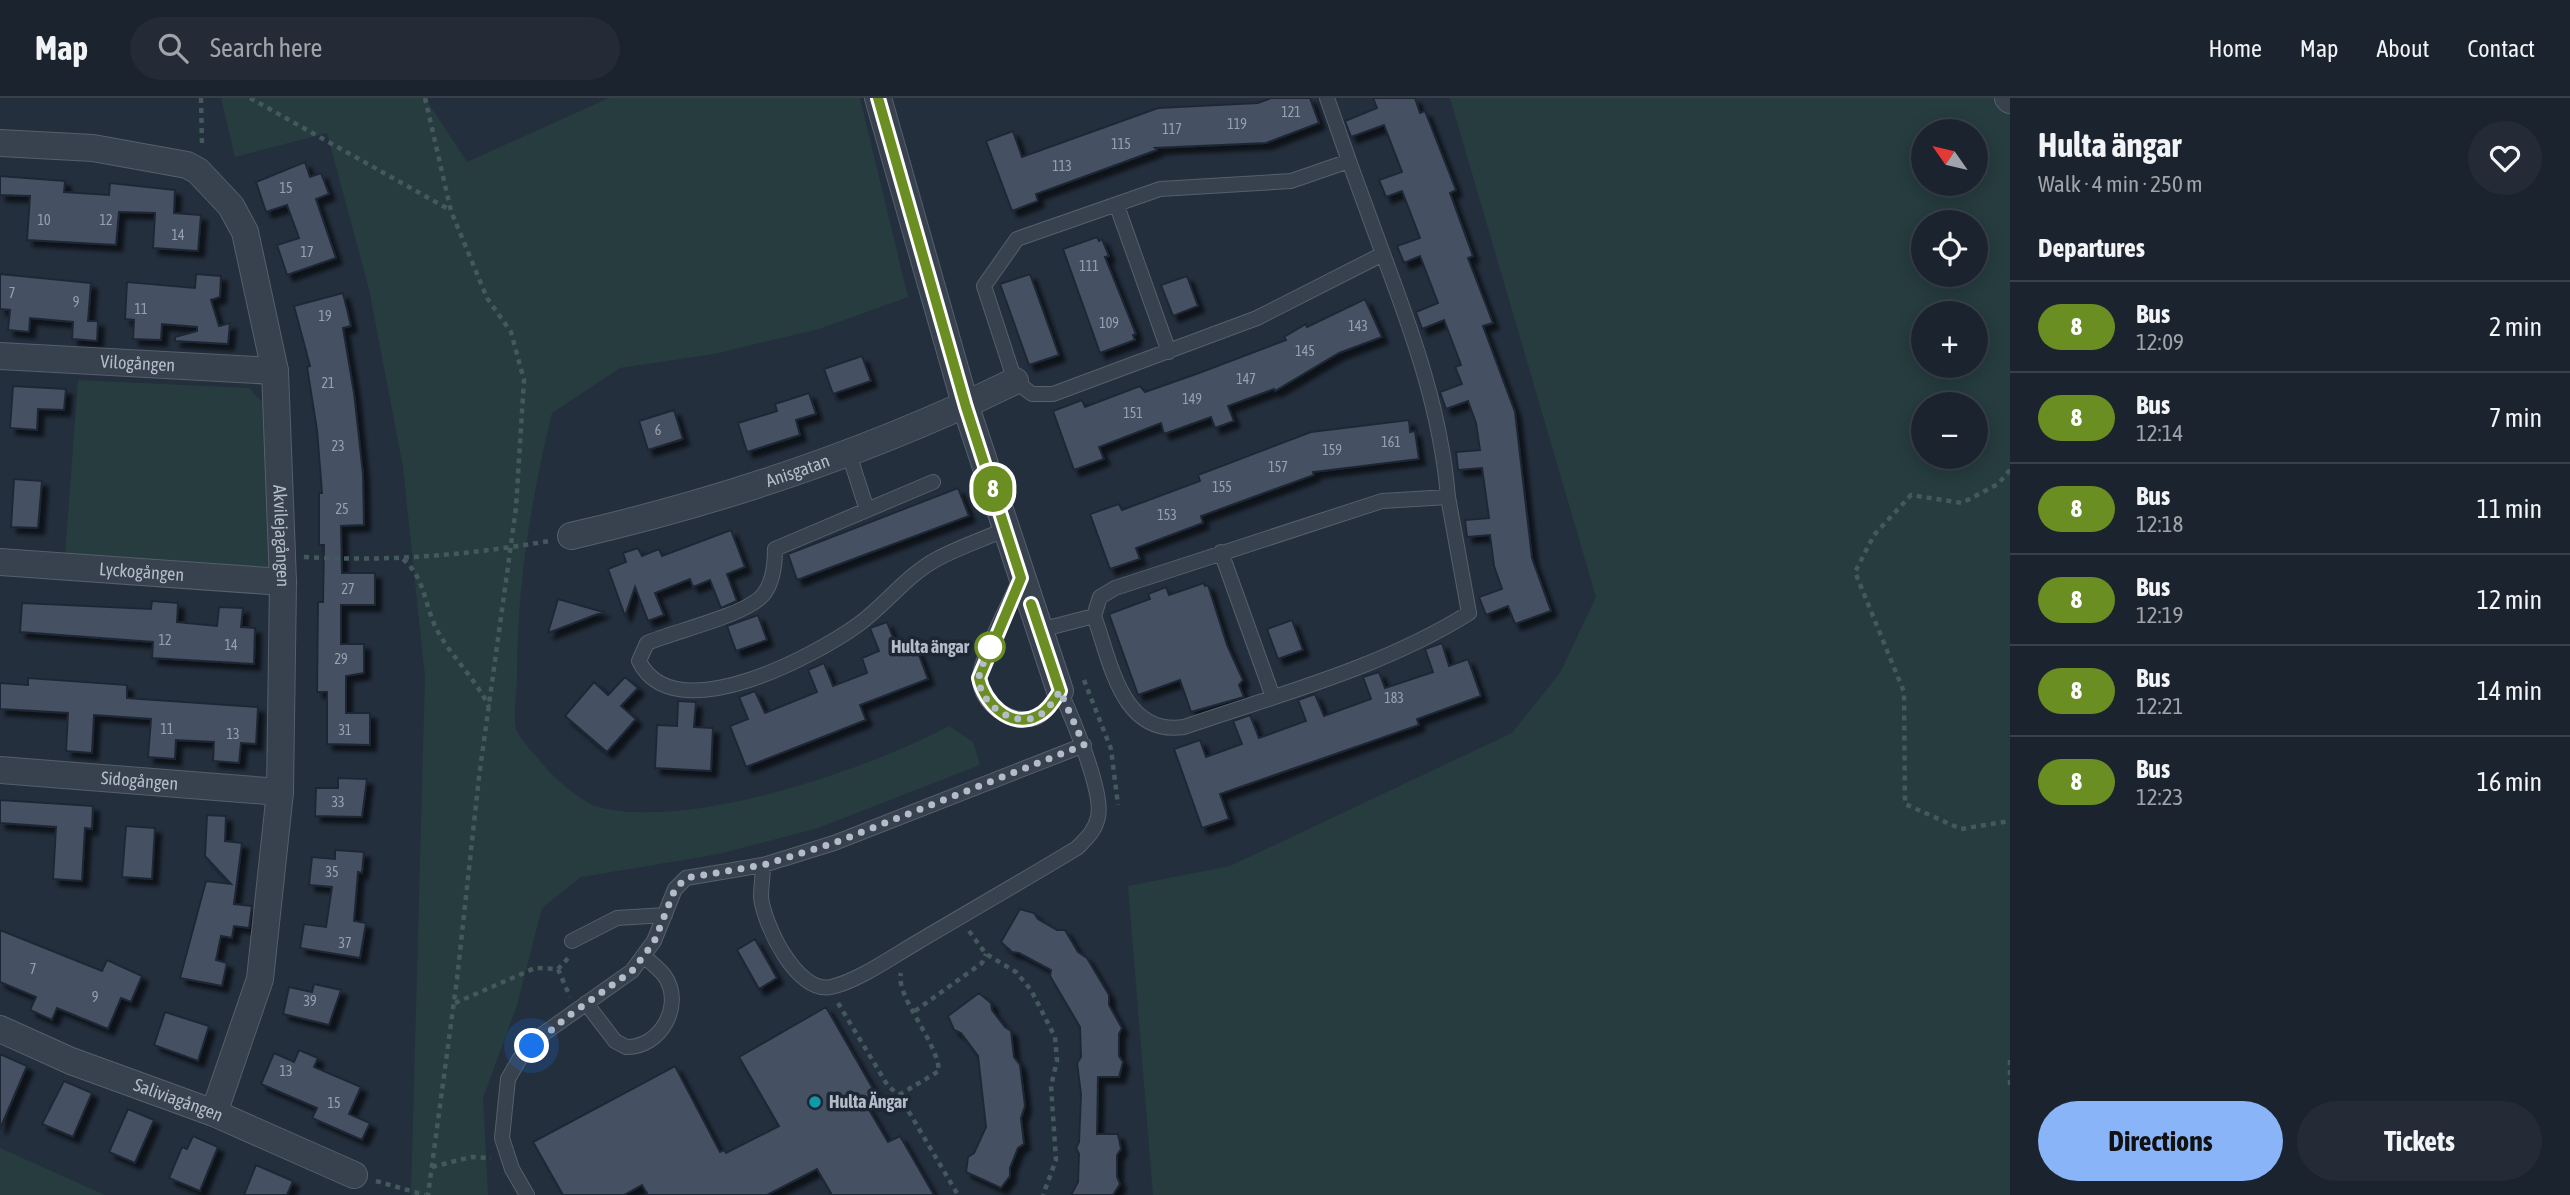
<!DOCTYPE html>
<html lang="en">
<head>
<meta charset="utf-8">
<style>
  :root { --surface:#1b232e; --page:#242b36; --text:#f1f3f6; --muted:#a0a4aa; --line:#39404a; --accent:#8ab4f8 }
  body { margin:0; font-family:"Asap Condensed",sans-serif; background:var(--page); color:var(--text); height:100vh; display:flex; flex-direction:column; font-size:26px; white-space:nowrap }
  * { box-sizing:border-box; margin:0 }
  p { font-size:23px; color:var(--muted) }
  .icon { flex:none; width:38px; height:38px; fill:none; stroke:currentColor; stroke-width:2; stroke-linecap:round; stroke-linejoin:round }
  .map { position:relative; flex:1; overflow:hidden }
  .panel { display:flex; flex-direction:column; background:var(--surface); width:560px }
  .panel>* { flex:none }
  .badge { padding:0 14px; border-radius:23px; font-size:24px; line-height:46px }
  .needle { width:46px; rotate:304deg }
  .tools { position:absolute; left:1911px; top:21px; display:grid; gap:14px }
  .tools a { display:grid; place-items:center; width:77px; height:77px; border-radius:50%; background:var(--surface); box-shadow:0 4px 18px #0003,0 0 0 2px var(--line); font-size:35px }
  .you { position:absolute; width:35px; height:35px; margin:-18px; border:5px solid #fff; border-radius:50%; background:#1a73e8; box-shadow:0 0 0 10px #1a73e833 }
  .map>.badge { position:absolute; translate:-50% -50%; box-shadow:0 0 0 4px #fff }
  h2 { padding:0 28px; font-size:26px; line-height:63px }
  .round { display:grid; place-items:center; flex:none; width:74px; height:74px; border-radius:37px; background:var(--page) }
  .overview { display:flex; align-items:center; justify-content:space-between; height:119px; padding:0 28px }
  h1 { font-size:33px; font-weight:700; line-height:52px }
  .cta { display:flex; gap:14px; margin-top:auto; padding:14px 28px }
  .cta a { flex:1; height:80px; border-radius:42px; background:var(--accent); color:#111; font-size:28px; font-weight:700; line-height:80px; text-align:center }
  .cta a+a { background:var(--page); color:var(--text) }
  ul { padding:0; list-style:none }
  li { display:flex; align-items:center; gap:21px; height:91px; padding:0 28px; border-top:2px solid var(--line) }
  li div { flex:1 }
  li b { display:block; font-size:26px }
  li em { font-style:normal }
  li .badge { min-width:77px; font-weight:700; text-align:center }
  header { display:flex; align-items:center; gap:42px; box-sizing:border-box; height:98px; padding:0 35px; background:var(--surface); border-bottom:2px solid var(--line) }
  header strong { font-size:33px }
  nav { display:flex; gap:38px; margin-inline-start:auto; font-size:24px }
  .search { width:490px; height:63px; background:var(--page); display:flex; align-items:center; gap:18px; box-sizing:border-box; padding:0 24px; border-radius:38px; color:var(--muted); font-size:26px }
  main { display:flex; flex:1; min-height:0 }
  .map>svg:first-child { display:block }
  .green { fill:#263c3f; fill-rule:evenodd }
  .building { fill:#455162; stroke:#1f2835; stroke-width:2; filter:url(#shadow) }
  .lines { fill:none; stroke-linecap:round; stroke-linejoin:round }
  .service-casing { stroke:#565f6c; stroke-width:16 }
  .minor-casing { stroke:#565f6c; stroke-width:28 }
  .path { stroke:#44595c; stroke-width:4.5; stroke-dasharray:5 5; stroke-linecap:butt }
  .service { stroke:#38414e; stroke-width:14 }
  .minor { stroke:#38414e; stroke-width:26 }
  .line-casing { stroke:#fff; stroke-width:16 }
  .line { stroke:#6b8e23; stroke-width:10 }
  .walk { stroke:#b4bcc9; stroke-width:7; stroke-dasharray:0 12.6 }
  .stop-dot { fill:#fff; stroke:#6b8e23; stroke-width:3.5 }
  .culture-dot { fill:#0f9aa8; stroke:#1d2633; stroke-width:2.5 }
  .labels { text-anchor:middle; stroke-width:7; stroke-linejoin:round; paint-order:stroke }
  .number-label { font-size:14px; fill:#98a1af }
  .street-label { font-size:18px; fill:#b4bcc9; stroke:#1d2633 }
  .stop-label { font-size:18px; font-weight:bold; fill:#b4bcc9; stroke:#1d2633; text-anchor:end }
  .poi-label { font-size:18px; font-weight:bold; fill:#b4bcc9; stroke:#1d2633; text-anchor:start }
</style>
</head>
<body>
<header>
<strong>Map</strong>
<div class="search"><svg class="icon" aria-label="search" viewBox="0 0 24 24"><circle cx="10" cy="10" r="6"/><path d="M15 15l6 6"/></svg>Search here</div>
<nav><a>Home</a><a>Map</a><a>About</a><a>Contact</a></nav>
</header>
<main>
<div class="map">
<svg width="2010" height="1097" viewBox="0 0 2010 1097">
  <defs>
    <filter id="shadow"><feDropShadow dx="6" dy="6" stdDeviation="2" flood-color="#0009"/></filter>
  </defs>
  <rect width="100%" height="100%" fill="#242f3e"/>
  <!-- green -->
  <path class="green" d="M221,0H425L467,64L609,0H860L908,199L819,231L714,256L620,270L552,315C531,401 517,488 517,577C517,593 513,614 516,630C519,641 534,655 541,664C551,677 582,705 598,709C689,733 869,671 949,628L973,644L980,667L818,730L719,756L581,779L542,810L517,907L483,1000L488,1097H411L425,579L403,369L369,191L327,35L235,59Z
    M1450,0H2010V1097H1153L1128,788L1230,768L1512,635L1560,575L1596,499ZM1923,33H1976V86H1923ZM1923,124H1976V177H1923ZM1923,215H1976V268H1923ZM1923,306H1976V359H1923Z
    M78,282L249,290L264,306L270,474L65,458Z
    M0,1050L105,1097H0Z"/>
  <!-- building -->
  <path class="building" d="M1271,0H1310L1319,25L1266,45L1155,50L1157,52L1036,96L1038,103L1012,113L986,43L1013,33L1022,59L1158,10L1258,5Z
    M1373,0H1415L1420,15L1425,13L1456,92L1450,95L1473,158L1468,160L1493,225L1483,228L1515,314L1532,460L1551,513L1515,526L1508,508L1486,517L1479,499L1502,491L1494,468L1490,437L1467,439L1465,422L1489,420L1482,370L1458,372L1456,354L1480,352L1476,325L1468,303L1446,311L1440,294L1462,286L1455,269L1461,267L1444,222L1422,231L1416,214L1438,205L1420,158L1404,165L1397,148L1420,140L1402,93L1386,99L1379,82L1402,74L1384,27L1351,39L1345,23L1377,10Z
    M305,64L310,79L321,75L329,96L316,101L336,160L287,177L277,147L299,140L287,107L266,114L256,84Z
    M0,78L65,83L64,94L109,97L110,85L175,92L174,115L201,117L198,153L153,150L155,115L119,114L116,147L27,142L30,98L0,97Z
    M1097,139L1099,143L1102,141L1109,158L1105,159L1136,236L1133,237L1135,242L1100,255L1063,151Z
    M0,176L91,185L88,223H98L97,243L72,241L73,224L30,220L29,234L8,232L10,212L0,211Z
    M196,176L221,178L220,199L211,202L219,228L230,225L228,246L175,243V239L197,233V229L162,226L161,242L133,241L134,222L125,221L127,184L195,190Z
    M1030,176L1059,257L1029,267L1000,186Z
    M1187,178L1198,208L1173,218L1161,187Z
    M343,195L351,228L343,230L354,295L363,376L364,427L341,428L342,475H375V507H341V546H364V575L346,578V615H370V647L327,646V594H317L318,504H323L324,447H319V395H322L317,332L307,269L310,268L294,208Z
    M1365,201L1382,239L1339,255L1275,293L1274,291L1228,308L1234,323L1215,330L1211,319L1164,336L1161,325L1099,349L1104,361L1074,372L1053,313L1082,302L1085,309L1140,288L1145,294L1199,275L1286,242L1284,239L1306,226L1307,229Z
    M862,258L871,283L833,296L824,271Z
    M13,288L66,291L64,312L38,311L37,332L10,330Z
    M809,295L816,316L796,322L800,337L747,354L738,325L777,313L775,306Z
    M674,312L683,341L648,352L639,323Z
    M1409,322L1410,334L1415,333L1419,361L1313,374L1314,377L1201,418L1203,425L1136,450L1140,461L1110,471L1090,416L1119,406L1122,412L1200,383L1198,377L1311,334Z
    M14,381L42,383L38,430L11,429Z
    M958,390L969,418L797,482L788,456Z
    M731,432L745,469L727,476L737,503L721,510L710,482L693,489L690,481L655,495L664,517L648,523L635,489L625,518L608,471L626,464L623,455L638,450L642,458L659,451L662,458Z
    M1204,485L1205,488L1208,487L1227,547L1243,582L1239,587L1244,599L1191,614L1180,582L1138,597L1109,516L1150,501L1148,496L1166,489L1169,497Z
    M558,501L603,514L548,535Z
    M152,503L178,505L177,524L217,528L219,509L243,510L241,529L255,530L254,566L152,560L153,544L20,534L22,505L151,511Z
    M758,517L767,542L736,553L727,528Z
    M1292,522L1303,552L1278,561L1267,531Z
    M887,524L896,547L913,541L928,581L860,607L866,622L746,669L730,628L748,621L739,599L755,593L765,615L817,594L808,572L824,565L833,588L867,575L862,560L879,553L870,530Z
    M1442,545L1449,568L1468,561L1481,598L1417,621L1419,627L1220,696L1229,721L1202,730L1174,651L1200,642L1206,659L1242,646L1233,623L1250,617L1259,640L1306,623L1298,602L1315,596L1324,618L1371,601L1363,579L1379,574L1385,590L1433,574L1425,551Z
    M625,579L638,590L621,608L636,621L607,654L565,618L594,584L608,597Z
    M28,580L127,587V600L258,609L256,646L241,645L239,665L213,663L214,644L176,642L175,661L148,659L151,621L94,617L92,655L66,653L68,615L0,611V585L28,587Z
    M678,603L696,604L694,629L713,630L711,673L655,670L657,627L677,628Z
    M338,680L367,681L362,719L315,718L316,690H338Z
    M0,702L93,708L92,731L85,730L82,783L53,781L56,729L0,725Z
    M207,717L226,718L225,743L242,745L234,806L252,808L249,830L234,828L232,840L221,838L216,862L227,865L222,888L180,880L206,783L231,786L205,758Z
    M126,728L155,730L152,781L122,779Z
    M335,752L364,754L362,775L358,774L354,823L366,825L360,860L300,850L304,826L326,829L332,789L309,787L312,759L335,761Z
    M1020,811L1034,815L1038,821L1057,832H1065L1078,854L1087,860L1109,897V907L1122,930L1119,936V958L1123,964L1119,979H1098L1097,1036H1118L1121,1051L1117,1057V1079L1120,1086L1113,1097H1071L1078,1084L1079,1056L1076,1050L1079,1044L1081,996L1077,965L1081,959L1080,929L1050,878L1051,872L1019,855L1012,854L1001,844Z
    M0,832L102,873L107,862L142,878L131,904L121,900L108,931L57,910L52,922L30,912L36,899L0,884Z
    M755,841L777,880L759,891L737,852Z
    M314,886L341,892L329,927L283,916L289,889L312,894Z
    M979,895L991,905L992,912L1005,929L1011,933L1014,959L1020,967L1025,1008L1021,1020L1024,1046L1018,1050L1010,1070V1078L1001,1090L966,1074L968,1059L974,1055L986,1029L978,958L961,935L954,932L948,918Z
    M826,909L876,996L864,1003L888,1044L900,1038L934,1097H832L817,1071L767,1097H648L642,1087L624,1097H563L533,1044L675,968L720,1054L724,1052L726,1055L779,1028L739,959Z
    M165,914L209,928L198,963L154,947Z
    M299,952L318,960L314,969L361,989L349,1016L370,1025L362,1042L312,1020L317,1010L261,986L274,955L294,964Z
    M0,956L27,968L0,1031Z
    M64,983L92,995L73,1039L42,1026Z
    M128,1011L154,1022L135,1065L109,1054Z
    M193,1038L218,1049L200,1093L169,1080L182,1049L187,1051Z
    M256,1067L293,1083L287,1097H244Z"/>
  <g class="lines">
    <defs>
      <path id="service" d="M1327,0L1349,63
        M1349,63L1383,156L1257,220L1053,296H1032L1015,283L984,188L1017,141L1160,91L1291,83Z
        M1117,108L1169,254
        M1383,156C1413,236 1441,314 1448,399
        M848,353L867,412
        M933,384L775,451C775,466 773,485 763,497C746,517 675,533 647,545L639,563C674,634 815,558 859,526C886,506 907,477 937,461C959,449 984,441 1006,431
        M1221,454L1273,599
        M1040,532L1094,518C1111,564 1121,638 1184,629C1280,596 1383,569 1469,515L1448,399L1382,403L1115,490L1100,499L1094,518
        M763,767C763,777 761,789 761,799C764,827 797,896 831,889C858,883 892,859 916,845C970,813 1024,782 1077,750C1087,740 1095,733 1098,719C1104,694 1071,617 1060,593C1054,602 1046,616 1035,620C1011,627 980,606 980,581C979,562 1011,503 1020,481
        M572,843L617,820L665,817
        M586,905L615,943L626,949C661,950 685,906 664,877C658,870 650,864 644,858
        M527,1097L512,1071L502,1040L508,981L520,960L543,936L632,873L654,843L675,791L686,780L763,767L834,745L1084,647"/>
      <g id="minor">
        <path d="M878,0L966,309L1060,593"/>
        <path d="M2008,0L2010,2"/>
        <path id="s1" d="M0,45L93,50L187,67L198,73L231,108L245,134L275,273L283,484L280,694L260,881L214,1015"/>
        <path id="s2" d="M0,258L275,273"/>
        <path id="s3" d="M571,438C723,403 874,352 1015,283"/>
        <path id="s4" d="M0,464L283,484"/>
        <path id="s5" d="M0,672L280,694"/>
        <path id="s6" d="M0,931L71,963L214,1015L354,1077"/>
      </g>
    </defs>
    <!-- service casing -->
    <use href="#service" class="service-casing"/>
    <!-- minor casing -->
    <use href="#minor" class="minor-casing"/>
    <!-- path -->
    <path class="path" d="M201,0L202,48
      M250,0L450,112
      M425,0L451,113L487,200L511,234L524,282L516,410L479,679L457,881L428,1097
      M2010,372L1998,386L1962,405L1911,397L1874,437L1855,474L1904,594L1905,706L1961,731L2010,723
      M304,459C387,464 468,457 549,443
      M403,461C424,479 424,503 435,528C449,557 475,579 489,609
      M1084,582L1111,651L1118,707
      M969,833L986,856L1016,874L1031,892L1055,939L1057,963L1051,988L1056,1062L1043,1097
      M558,871L570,899
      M455,905L535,870L558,871L570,858
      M838,905L888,988L899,997L958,1097
      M915,913L982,865L986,856
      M2010,962V990
      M899,997L939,973C937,942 895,898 901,875
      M432,1069L471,1059L491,1060
      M376,1083L425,1097"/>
    <!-- service -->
    <use href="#service" class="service"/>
    <!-- minor -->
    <use href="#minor" class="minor"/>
  </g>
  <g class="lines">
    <defs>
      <path id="line" d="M878,0L966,309L1021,480L979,580C984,604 1010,632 1037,618C1048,613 1054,602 1060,593L1031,506"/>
    </defs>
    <!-- line casing -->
    <use href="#line" class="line-casing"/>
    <!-- line -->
    <use href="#line" class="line"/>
    <!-- walk -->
    <path class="walk" d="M532,948L567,919L632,873L654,844L675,791L686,780L763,767L834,745L1084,647L1060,593C1054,602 1046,616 1034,620C1010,627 979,605 979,580C980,570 987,558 990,549"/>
  </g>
  <!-- markers -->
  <circle class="stop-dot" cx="990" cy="549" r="14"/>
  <circle class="culture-dot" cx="815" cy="1004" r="7"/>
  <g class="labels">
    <!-- number labels -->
    <g class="number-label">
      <text x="1291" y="19">121</text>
      <text x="1237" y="31">119</text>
      <text x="1172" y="36">117</text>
      <text x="1121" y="51">115</text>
      <text x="1062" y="73">113</text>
      <text x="286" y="95">15</text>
      <text x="44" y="127">10</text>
      <text x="106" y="127">12</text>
      <text x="178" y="142">14</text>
      <text x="307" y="159">17</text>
      <text x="1089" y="173">111</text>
      <text x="12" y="200">7</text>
      <text x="76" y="209">9</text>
      <text x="141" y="216">11</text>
      <text x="325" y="223">19</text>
      <text x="1109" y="230">109</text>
      <text x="1358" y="233">143</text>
      <text x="1305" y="258">145</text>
      <text x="1246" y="286">147</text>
      <text x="328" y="290">21</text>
      <text x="1192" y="306">149</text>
      <text x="1133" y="320">151</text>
      <text x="658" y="337">6</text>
      <text x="1391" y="349">161</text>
      <text x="338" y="353">23</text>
      <text x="1332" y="357">159</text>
      <text x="1278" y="374">157</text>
      <text x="1222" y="394">155</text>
      <text x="342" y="416">25</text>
      <text x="1167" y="422">153</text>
      <text x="348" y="496">27</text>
      <text x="165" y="547">12</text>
      <text x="231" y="552">14</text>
      <text x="341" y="566">29</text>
      <text x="1394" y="605">183</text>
      <text x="167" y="636">11</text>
      <text x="345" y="637">31</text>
      <text x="233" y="641">13</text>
      <text x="338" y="709">33</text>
      <text x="332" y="779">35</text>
      <text x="345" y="850">37</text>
      <text x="33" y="876">7</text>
      <text x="95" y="904">9</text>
      <text x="310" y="908">39</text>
      <text x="286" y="978">13</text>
      <text x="334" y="1010">15</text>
    </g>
    <!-- street labels -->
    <g class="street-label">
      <text dy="6" stroke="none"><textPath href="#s2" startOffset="138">Vilogången</textPath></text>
      <text dy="6" stroke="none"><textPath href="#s3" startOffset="236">Anisgatan</textPath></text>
      <text dy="6" stroke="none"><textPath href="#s1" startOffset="586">Akvilejagången</textPath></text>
      <text dy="6" stroke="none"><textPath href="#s4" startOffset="142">Lyckogången</textPath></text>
      <text dy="6" stroke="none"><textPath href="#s5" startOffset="140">Sidogången</textPath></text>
      <text dy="6" stroke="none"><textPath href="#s6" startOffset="192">Saliviagången</textPath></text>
    </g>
    <!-- stop labels -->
    <g class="stop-label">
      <text x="969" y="555">Hulta ängar</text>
    </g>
    <!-- poi labels -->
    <g class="poi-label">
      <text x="829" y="1010">Hulta Ängar</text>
    </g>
  </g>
</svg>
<div class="tools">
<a><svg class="needle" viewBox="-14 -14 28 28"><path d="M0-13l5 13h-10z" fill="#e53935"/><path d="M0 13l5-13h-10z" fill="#a0a4aa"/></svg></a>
<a><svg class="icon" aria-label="locate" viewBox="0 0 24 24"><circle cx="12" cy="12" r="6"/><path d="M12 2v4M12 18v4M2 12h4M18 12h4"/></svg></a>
<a>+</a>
<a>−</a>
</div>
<div class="you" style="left:532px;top:948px"></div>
<b class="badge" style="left:993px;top:391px;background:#6b8e23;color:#fff">8</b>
</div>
<section class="panel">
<div class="overview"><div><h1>Hulta ängar</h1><p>Walk · 4 min · 250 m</p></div><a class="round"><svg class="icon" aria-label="heart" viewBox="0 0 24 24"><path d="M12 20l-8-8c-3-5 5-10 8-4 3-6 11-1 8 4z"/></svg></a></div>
<h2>Departures</h2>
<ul>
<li><span class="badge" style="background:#6b8e23;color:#fff">8</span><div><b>Bus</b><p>12:09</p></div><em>2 min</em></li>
<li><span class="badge" style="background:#6b8e23;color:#fff">8</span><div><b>Bus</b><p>12:14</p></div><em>7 min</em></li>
<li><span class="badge" style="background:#6b8e23;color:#fff">8</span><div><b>Bus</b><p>12:18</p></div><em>11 min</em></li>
<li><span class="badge" style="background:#6b8e23;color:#fff">8</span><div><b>Bus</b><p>12:19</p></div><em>12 min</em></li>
<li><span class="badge" style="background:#6b8e23;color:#fff">8</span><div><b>Bus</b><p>12:21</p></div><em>14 min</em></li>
<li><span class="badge" style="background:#6b8e23;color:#fff">8</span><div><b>Bus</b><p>12:23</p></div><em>16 min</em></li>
</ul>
<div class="cta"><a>Directions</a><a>Tickets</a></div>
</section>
</main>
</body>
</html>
